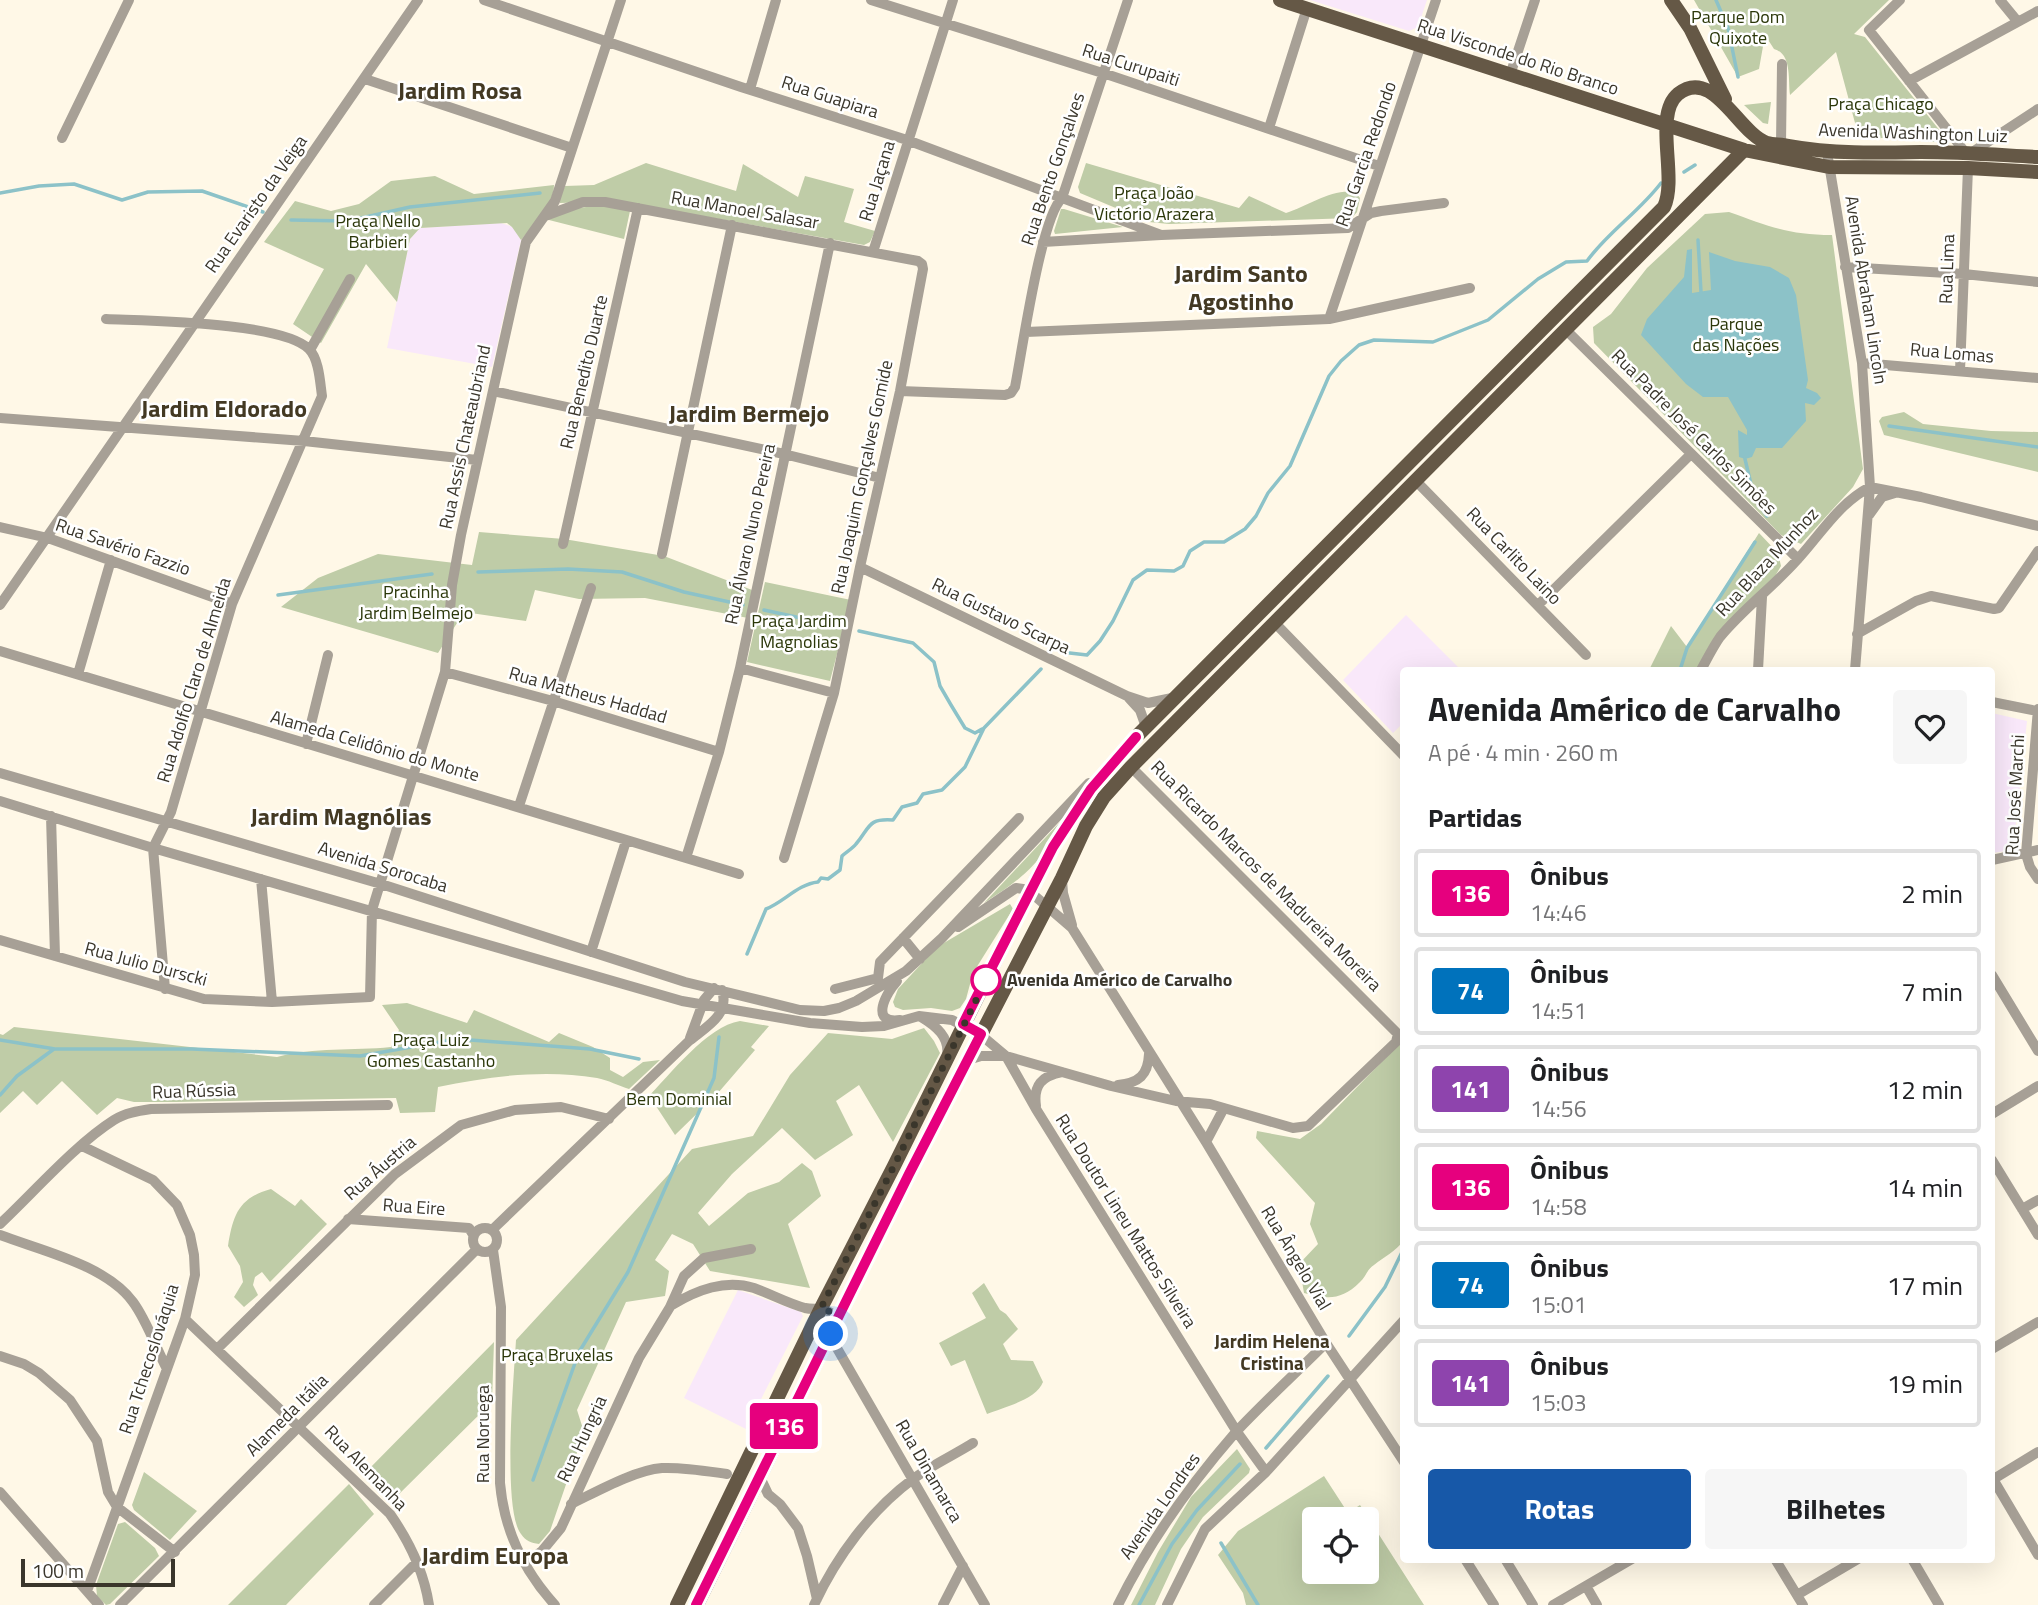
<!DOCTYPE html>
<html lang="pt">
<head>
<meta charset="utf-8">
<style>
  :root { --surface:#fff; --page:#f6f6f6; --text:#202124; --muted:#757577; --line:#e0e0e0; --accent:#1758a8 }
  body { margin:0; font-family:"Titillium Web",sans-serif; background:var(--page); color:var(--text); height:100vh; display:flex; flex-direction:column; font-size:26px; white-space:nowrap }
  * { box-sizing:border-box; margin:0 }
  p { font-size:23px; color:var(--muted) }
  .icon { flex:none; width:38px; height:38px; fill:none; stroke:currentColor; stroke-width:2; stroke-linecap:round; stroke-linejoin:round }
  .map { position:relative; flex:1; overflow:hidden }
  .details { position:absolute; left:1400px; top:667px; width:595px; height:896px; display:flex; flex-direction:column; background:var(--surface); border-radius:7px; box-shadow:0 7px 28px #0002 }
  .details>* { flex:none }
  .badge { padding:0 14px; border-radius:5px; font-size:24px; line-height:46px }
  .fabs { position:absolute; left:1302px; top:1507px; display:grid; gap:14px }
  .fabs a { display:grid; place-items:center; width:77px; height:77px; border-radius:7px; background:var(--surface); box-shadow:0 7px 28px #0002; font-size:35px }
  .scale { position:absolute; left:21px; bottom:18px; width:154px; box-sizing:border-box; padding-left:7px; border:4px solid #3a362b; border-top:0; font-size:19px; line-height:24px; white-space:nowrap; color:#3a362b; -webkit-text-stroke:5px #fff; paint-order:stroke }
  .you { position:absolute; width:35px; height:35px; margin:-18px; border:5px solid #fff; border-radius:50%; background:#1a73e8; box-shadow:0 0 0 10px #1a73e833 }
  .map>.badge { position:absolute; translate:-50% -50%; box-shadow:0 0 0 4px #fff }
  h2 { padding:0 28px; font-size:26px; line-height:63px }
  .round { display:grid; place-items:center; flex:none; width:74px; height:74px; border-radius:7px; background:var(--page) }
  .headline { display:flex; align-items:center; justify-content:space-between; height:119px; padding:0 28px }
  h1 { font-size:33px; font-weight:700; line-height:52px }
  .primary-button { display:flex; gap:14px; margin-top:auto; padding:14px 28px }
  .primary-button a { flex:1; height:80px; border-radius:7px; background:var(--accent); color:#fff; font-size:28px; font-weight:700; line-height:80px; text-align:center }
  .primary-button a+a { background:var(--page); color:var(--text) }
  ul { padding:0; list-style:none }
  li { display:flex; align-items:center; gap:21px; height:88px; margin:0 14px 10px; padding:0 14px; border:4px solid var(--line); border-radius:7px }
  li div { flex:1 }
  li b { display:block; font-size:26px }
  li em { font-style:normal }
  li .badge { min-width:77px; font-weight:700; text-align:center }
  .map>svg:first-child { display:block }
  .education { fill:#f9e8fa }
  .green { fill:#bfcca7; fill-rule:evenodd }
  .water { fill:#8cc2c8 }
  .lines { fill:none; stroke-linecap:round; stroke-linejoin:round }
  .stream { stroke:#8cc2c8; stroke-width:3.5 }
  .minor { stroke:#a7a096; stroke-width:10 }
  .major { stroke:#655846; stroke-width:14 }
  .line-casing { stroke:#fff; stroke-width:16 }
  .line { stroke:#e6007e; stroke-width:10 }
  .walk { stroke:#3a362b; stroke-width:7; stroke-dasharray:0 12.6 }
  .stop-dot { fill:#fff; stroke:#e6007e; stroke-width:3.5 }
  .labels { text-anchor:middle; stroke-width:5; stroke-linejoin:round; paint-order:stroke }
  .park-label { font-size:18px; fill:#2b3709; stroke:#fff }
  .street-label { font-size:18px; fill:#3a362b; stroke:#fff }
  .stop-label { font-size:18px; font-weight:bold; fill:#3a362b; stroke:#fff; text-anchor:start }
  .neighbourhood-label { font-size:19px; font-weight:bold; fill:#433923; stroke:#fff }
  .district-label { font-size:24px; font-weight:bold; fill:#433923; stroke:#fff }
</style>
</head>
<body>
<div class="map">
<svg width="2038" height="1605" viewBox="0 0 2038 1605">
  <rect width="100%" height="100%" fill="#fff8e7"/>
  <!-- education -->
  <path class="education" d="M1310,0H1427L1418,27L1409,31Z
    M501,223L513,227L521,240L492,367L387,348L410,239L420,228Z
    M1406,615L1460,669L1404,670L1403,723L1393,733L1343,680Z
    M1992,713L2027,721L2013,850L1992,853Z
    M738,1290L801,1312L803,1316L746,1429L684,1398Z"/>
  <!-- green -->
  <path class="green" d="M1694,0H1889L1854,34L1865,37L1949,142H1928C1911,122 1902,133 1882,138C1876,139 1870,138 1864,139L1858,134L1836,52L1790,95C1788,79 1792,54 1774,49L1765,35L1759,69L1738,77Z
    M1771,102L1768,124L1763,123L1744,105Z
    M646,163L736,191L743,164L798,197L805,176L854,189L844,222L875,231L870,242L864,245L618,201L560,203L559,198L565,186L594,185Z
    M1086,163L1239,208L1249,196L1286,213C1308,206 1332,188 1355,192L1360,198L1357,212L1352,218L1169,224L1149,222L1080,193L1078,187Z
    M435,176L474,194L554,185C554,205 533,225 521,240L512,227L507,223L420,228L410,239L397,302L366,264L321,343L293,324L324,269L264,242L295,201L331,211L359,204L391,181Z
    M607,205L630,211L624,239L545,219L576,208Z
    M1061,209H1064L1123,227L1055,234L1054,231Z
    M1729,212C1768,226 1789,235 1832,235L1863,469L1853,487L1801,544L1781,535L1594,343L1593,327L1611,314L1647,268L1705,214Z
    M1904,412L1923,424L1991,431L2038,432V472L1884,435L1879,421L1882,417Z
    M479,532L564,539L664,556L752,590L748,618L645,598L579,599L535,590L526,621L464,612L438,653L281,607L318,578L378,554L472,565Z
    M1759,533L1778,553L1781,566L1774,578L1697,670H1649L1671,626L1687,647Z
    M765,582L851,600L830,681L747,662Z
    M1060,822L1061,828C1037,866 1022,879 984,903Z
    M1010,904L1013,909L973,973L966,999L960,1008L952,1011L931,1008L903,1010L895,1007L893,1002L898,989L937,947Z
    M407,1003L467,1023L474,1010L549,1042L559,1033L593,1047L610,1058V1070L623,1077L643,1062L660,1060L629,1089C619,1086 608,1080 597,1078C545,1069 490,1076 438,1087L435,1112L400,1113L396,1098L176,1102H134L117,1098L97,1115L62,1081L37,1105L23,1091L0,1113V1034L3,1035L14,1027L277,1057C315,1047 352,1051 391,1047L399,1030L382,1005Z
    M740,1021L769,1026L751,1047L755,1050L718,1093L675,1135L654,1103L646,1099C670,1075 707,1026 740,1021Z
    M924,1028L934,1041L940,1053L893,1142L859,1085L836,1101L853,1135L815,1160L782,1128L732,1174L698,1213L709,1226L748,1193L779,1182L802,1163L812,1171L821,1196L788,1224L810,1288L710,1271L693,1244L672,1234L655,1260L669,1271L665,1296L626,1302L577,1410L584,1432L550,1531L539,1544C531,1543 526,1541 521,1534C502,1510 514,1376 516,1340L692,1149L753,1136L790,1075L828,1033L892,1039Z
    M1403,1040L1404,1240C1396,1251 1384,1257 1374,1265C1367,1269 1366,1277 1360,1282C1341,1301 1327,1299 1304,1293L1299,1264L1318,1244L1310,1224L1315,1203L1256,1138L1257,1131L1300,1139L1321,1124Z
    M271,1189L295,1206L301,1199L327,1224L270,1282L262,1272L255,1277L253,1285L258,1295L244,1307L234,1297L243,1282L240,1266L228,1246C233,1216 238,1198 271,1189Z
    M984,1283L1000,1310L1006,1314L1018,1329L1003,1344L1011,1360L1033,1361L1043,1382C1036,1400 1004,1407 987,1414L965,1360L951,1366L939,1343L986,1318L972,1293Z
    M494,1342L492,1402L392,1501L365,1473Z
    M1237,1449L1250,1469L1249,1473L1203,1517L1181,1549L1155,1605H1131L1158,1552L1191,1497Z
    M144,1472L197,1511L170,1540L134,1510L132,1505Z
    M1324,1476L1348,1513L1360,1505L1424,1605H1246L1243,1593L1218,1555L1238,1531ZM1314,1519H1367V1572H1314Z
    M349,1484L374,1514L286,1605H228Z
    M125,1522L155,1548L159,1556L110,1604L106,1605L97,1596L96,1585L118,1524Z"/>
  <!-- water -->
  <path class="water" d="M1692,249V293L1711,290L1709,252L1735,261L1770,267L1789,278L1796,295L1808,380L1806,388L1817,393L1821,398L1814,405L1805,403L1806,421L1782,448H1756L1752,457L1745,459L1739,457L1738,430L1747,435V430L1728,397H1703L1686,384L1641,335L1647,319L1684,277L1687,250Z"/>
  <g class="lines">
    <!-- stream -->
    <path class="stream" d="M1716,0L1728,28L1738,77
      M1684,172L1695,165
      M0,193L39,186L74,184L122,200L148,192L202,191L263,212
      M291,220L348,221L410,207L540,193
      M1698,240L1701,292
      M1889,426L2038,447
      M1745,459L1754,497L1767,516
      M478,572L568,569L622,572L684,592L743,605
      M278,595L432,574
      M764,610L842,627
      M859,631L913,643L934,662L940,686L951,705L965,728L975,733L982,729
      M1061,652L1087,655L1100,641L1113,621L1133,580L1147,570L1174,571L1183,566L1190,551L1204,542H1224L1245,529L1256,516L1268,493L1290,466L1329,376L1341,361L1359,345L1374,340L1433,342L1488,320L1538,279L1566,262L1587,261C1608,232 1639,212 1661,183
      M1680,670L1687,648L1755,542
      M747,954L766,909C784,902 798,884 818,882L821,878L828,879L840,870L842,856C846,852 852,849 856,844C870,828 867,818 893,820L902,807L917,803L923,794L942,790L965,767L984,728L1041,669
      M0,1040L55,1049H192L360,1056L457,1039L590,1049L639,1059
      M0,1095L17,1076L54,1049
      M1349,1336L1385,1287L1404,1248
      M1266,1448L1328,1376
      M533,1480L579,1352L628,1272L714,1078L719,1037
      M1221,1543L1258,1605
      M1139,1605L1172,1544L1197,1510L1240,1464"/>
    <!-- minor -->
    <path class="minor" d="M484,0L741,87L907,140L1161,235
      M871,0L1112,76L1379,166
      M1900,0L1869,30L1965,152
      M2000,0L2018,22
      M1510,75L1535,0
      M365,79L572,148
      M1909,81L2038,11
      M750,89L776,0
      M1269,128L1307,8
      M62,138L129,0
      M1781,144L1782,64
      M1827,152L1862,363L1870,487L1855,670
      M1971,153L2038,109
      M545,216L583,202H605L918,261L922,264L923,269L900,391L860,567L834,693L784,858
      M1043,242L1161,235L1348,228L1371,213L1381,211L1444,203
      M873,252L953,0
      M1845,267L1964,274L2038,282
      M106,319C148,321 282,322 309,349C319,359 320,382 322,396L232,604L171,812L153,848L165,989
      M1329,319L1436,0
      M1566,330L1798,559
      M1026,332L1329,319L1470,288
      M310,350L350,279
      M1862,363L2038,378
      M1960,371L1968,168
      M493,391L784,454L880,478
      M900,391L1005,395L1011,393L1015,387C1022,352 1041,217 1062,198L1128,0
      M0,418L304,441L477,460
      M1416,481L1586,655
      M1869,515L1882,497L1895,493
      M0,527L48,538L232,604
      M563,544L638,208
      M662,554L732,225
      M860,567L1127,696L1148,703L1172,698
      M0,605L418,0
      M1538,605L1690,455
      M1275,623L1404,756
      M1857,634L1916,601L1931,596L1994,609L1999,608L2038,551
      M0,651L739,874
      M740,668L830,243
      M1701,670C1707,659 1713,647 1720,637C1743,609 1773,587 1797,560C1820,535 1839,503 1870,487L1921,497L2038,526
      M1758,670L1762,597
      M445,672L553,701L719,752
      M78,674L111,560
      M1129,698L1140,710L1146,727
      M1992,702L2037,711
      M2038,709L2026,854L2030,867L2038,879
      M306,744L328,655
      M0,773L381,884L685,982L800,1010L824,1011L839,1008L856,1001L906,971L942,938L1089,783
      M0,801L153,848L682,1001L810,1023L862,1027L884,1026L919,1016L952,1020L981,1035L1006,1056L1036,1109L1237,1432L1266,1472
      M519,806L591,588
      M51,816L55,956
      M686,858L719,752L740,668L834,693
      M1992,860L2038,850
      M261,879L272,1002
      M1062,880L1063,893L1072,925
      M958,927L1016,888L1023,889L1036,897L1072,928L1206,1142L1326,1343L1404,1462
      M903,938L920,959
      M0,940L204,999L272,1002L370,997L372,910L445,672L452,585L461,535L526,242L555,201L621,0
      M591,952L626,841
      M1992,975L2038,1051
      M897,981C886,993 869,1024 900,1020
      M835,989L878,978L880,962L1019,818
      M921,1017C936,1026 950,1037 947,1056
      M690,1038L704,1000L714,988
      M968,1060L981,1056H1006L1111,1086L1176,1101L1210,1104L1293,1128L1308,1126L1396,1042L1398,1034L1131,767
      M1118,1085C1139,1083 1148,1075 1149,1054
      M1036,1106C1033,1085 1042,1076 1062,1072
      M1992,1114L2038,1086
      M1206,1142L1224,1108
      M82,1146L153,1180L177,1205L190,1235L194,1255L195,1275L185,1319L87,1591
      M1992,1160L2038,1235
      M2022,1209L2038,1200
      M348,1219L469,1228L474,1236
      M0,1224C34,1192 76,1144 114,1120C125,1113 138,1111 151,1109L388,1105
      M473 1240a12 12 0 1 1 24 0a12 12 0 1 1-24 0Z
      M492,1230L689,1041C706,1027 730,1015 722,990
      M0,1235C42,1251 106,1265 133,1302C147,1321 156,1348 167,1369
      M493,1250L501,1307L500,1483C504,1529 524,1571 555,1605
      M672,1305C697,1290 725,1279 754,1288C771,1294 787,1303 805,1308C814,1310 822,1307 831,1313
      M185,1319L390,1514C409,1541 424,1572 429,1605
      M834,1330V1343L985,1605
      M217,1349L395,1174L461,1125L515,1110L561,1107L609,1119
      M1992,1349L2038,1322
      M0,1356L24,1364L39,1373L70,1400L97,1441L108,1492L117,1507L175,1552
      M759,1475L768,1494L780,1504L798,1528L807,1556L817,1599
      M1993,1479L2038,1555
      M1992,1480L2038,1452
      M0,1492L99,1605
      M571,1504C596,1492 635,1470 662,1468C684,1467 706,1471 727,1474
      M1465,1559L1494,1605
      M1505,1559L1533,1605
      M1775,1559L1803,1605
      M1912,1559L1939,1605
      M525,1564L542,1551L561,1528L639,1358L670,1307L684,1276L704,1258L751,1249
      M1586,1586L1597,1605
      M1797,1595L1858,1559
      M120,1605L477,1249
      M374,1605L416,1563
      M814,1605C836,1557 871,1510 913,1479C932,1465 954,1455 973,1443
      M943,1605L963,1566
      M1118,1605C1149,1542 1189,1486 1235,1433C1264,1402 1296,1373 1326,1343
      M1167,1605L1205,1529L1266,1472L1404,1320
      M1553,1605L1632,1559"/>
    <!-- major -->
    <path class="major" d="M1280,0L1744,150L1829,167L1968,168L2038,172
      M1671,0L1690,28L1725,99
      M677,1605L819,1312L894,1166L1037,877L1053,847L1091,789L1136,737L1664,207C1678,177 1653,115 1678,94C1713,66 1738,133 1767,143C1774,145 1782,144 1788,146C1832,154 1876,153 1921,152C1960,152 1999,155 2038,157
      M697,1605L909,1174L1062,878L1086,826L1104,797L1131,767L1744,150"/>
  </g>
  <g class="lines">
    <defs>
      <path id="line" d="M696,1605L909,1174L981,1034L963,1024L974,1002L1053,847L1091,789L1136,737"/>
    </defs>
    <!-- line casing -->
    <use href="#line" class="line-casing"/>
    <!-- line -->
    <use href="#line" class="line"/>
    <!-- walk -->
    <path class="walk" d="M831,1334C836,1322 837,1312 821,1308L894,1166L986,980"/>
  </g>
  <!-- markers -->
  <circle class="stop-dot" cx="986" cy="980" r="14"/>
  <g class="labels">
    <!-- park labels -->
    <g class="park-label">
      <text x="1738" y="23">Parque Dom<tspan x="1738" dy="21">Quixote</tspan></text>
      <text x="1881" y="110">Praça Chicago</text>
      <text x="1154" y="199">Praça João<tspan x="1154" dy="21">Victório Arazera</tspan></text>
      <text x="378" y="227">Praça Nello<tspan x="378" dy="21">Barbieri</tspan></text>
      <text x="1736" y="330">Parque<tspan x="1736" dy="21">das Nações</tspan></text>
      <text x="416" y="598">Pracinha<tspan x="416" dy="21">Jardim Belmejo</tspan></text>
      <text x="799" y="627">Praça Jardim<tspan x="799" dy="21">Magnolias</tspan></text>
      <text x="431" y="1046">Praça Luiz<tspan x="431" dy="21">Gomes Castanho</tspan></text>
      <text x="679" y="1105">Bem Dominial</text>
      <text x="557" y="1361">Praça Bruxelas</text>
    </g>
    <!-- street labels -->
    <g class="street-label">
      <text transform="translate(1518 57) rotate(18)" y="6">Rua Visconde do Rio Branco</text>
      <text transform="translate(1131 65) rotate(18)" y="6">Rua Curupaiti</text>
      <text transform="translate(830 97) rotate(18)" y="6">Rua Guapiara</text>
      <text transform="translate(1913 133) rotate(2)" y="6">Avenida Washington Luiz</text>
      <text transform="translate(1366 154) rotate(-71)" y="6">Rua Garcia Redondo</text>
      <text transform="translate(1053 169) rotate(-71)" y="6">Rua Bento Gonçalves</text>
      <text transform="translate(877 181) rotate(-73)" y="6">Rua Jaçana</text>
      <text transform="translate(256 204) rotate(-55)" y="6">Rua Evaristo da Veiga</text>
      <text transform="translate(745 210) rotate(10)" y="6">Rua Manoel Salasar</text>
      <text transform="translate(1947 269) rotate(-88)" y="6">Rua Lima</text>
      <text transform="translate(1866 290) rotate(81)" y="6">Avenida Abraham Lincoln</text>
      <text transform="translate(1952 353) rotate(5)" y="6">Rua Lomas</text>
      <text transform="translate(584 372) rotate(-77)" y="6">Rua Benedito Duarte</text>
      <text transform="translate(1694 432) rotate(45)" y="6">Rua Padre José Carlos Simões</text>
      <text transform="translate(465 437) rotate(-78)" y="6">Rua Assis Chateaubriand</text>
      <text transform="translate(862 477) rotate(-78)" y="6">Rua Joaquim Gonçalves Gomide</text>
      <text transform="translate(750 534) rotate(-78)" y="6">Rua Álvaro Nuno Pereira</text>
      <text transform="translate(123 547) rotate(19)" y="6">Rua Savério Fazzio</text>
      <text transform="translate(1514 556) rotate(46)" y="6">Rua Carlito Laino</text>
      <text transform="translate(1767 562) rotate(-47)" y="6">Rua Blaza Munhoz</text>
      <text transform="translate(1001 616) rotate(26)" y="6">Rua Gustavo Scarpa</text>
      <text transform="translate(194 680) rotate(-73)" y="6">Rua Adolfo Claro de Almeida</text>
      <text transform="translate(588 695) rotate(16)" y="6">Rua Matheus Haddad</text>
      <text transform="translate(375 746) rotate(16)" y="6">Alameda Celidônio do Monte</text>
      <text transform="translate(2015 795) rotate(-87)" y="6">Rua José Marchi</text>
      <text transform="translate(383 867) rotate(17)" y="6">Avenida Sorocaba</text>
      <text transform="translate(1266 876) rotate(45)" y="6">Rua Ricardo Marcos de Madureira Moreira</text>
      <text transform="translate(146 964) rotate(15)" y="6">Rua Julio Durscki</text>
      <text transform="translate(194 1091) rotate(-2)" y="6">Rua Rússia</text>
      <text transform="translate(380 1168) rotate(-41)" y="6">Rua Áustria</text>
      <text transform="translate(414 1207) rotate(4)" y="6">Rua Eire</text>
      <text transform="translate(1126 1221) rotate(58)" y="6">Rua Doutor Lineu Mattos Silveira</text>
      <text transform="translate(1296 1258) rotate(59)" y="6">Rua Ângelo Vial</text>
      <text transform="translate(149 1359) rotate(-72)" y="6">Rua Tchecoslováquia</text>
      <text transform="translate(287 1415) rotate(-45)" y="6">Alameda Itália</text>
      <text transform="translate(483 1434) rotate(-90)" y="6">Rua Noruega</text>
      <text transform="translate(582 1439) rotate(-65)" y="6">Rua Hungria</text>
      <text transform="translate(366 1468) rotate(46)" y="6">Rua Alemanha</text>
      <text transform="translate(929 1471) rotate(60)" y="6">Rua Dinamarca</text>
      <text transform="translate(1160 1506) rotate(-55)" y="6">Avenida Londres</text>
    </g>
    <!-- stop labels -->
    <g class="stop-label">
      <text x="1007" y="986">Avenida Américo de Carvalho</text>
    </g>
    <!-- neighbourhood labels -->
    <g class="neighbourhood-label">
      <text x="1272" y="1348">Jardim Helena<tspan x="1272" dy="22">Cristina</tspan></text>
    </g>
    <!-- district labels -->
    <g class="district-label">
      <text x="460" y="99">Jardim Rosa</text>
      <text x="1241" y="282">Jardim Santo<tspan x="1241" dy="28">Agostinho</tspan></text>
      <text x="224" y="417">Jardim Eldorado</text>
      <text x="749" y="422">Jardim Bermejo</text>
      <text x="341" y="825">Jardim Magnólias</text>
      <text x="495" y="1564">Jardim Europa</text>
    </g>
  </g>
</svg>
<div class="fabs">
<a><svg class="icon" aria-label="locate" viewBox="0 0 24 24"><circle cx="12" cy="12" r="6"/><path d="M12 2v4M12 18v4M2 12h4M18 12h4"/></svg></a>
</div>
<div class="scale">100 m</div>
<div class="you" style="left:831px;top:1334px"></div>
<b class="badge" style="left:784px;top:1426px;background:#e6007e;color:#fff">136</b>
<section class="details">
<div class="headline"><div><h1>Avenida Américo de Carvalho</h1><p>A pé · 4 min · 260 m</p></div><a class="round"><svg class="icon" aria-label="heart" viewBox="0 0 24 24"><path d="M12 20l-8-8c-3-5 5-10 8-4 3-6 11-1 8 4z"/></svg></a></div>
<h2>Partidas</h2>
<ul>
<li><span class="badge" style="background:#e6007e;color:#fff">136</span><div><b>Ônibus</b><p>14:46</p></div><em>2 min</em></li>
<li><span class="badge" style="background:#0072bc;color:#fff">74</span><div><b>Ônibus</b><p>14:51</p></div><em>7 min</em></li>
<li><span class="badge" style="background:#8e44ad;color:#fff">141</span><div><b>Ônibus</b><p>14:56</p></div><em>12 min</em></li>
<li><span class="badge" style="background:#e6007e;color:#fff">136</span><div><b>Ônibus</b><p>14:58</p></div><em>14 min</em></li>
<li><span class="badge" style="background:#0072bc;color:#fff">74</span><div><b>Ônibus</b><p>15:01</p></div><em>17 min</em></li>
<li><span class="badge" style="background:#8e44ad;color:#fff">141</span><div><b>Ônibus</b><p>15:03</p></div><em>19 min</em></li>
</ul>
<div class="primary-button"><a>Rotas</a><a>Bilhetes</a></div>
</section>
</div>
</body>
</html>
